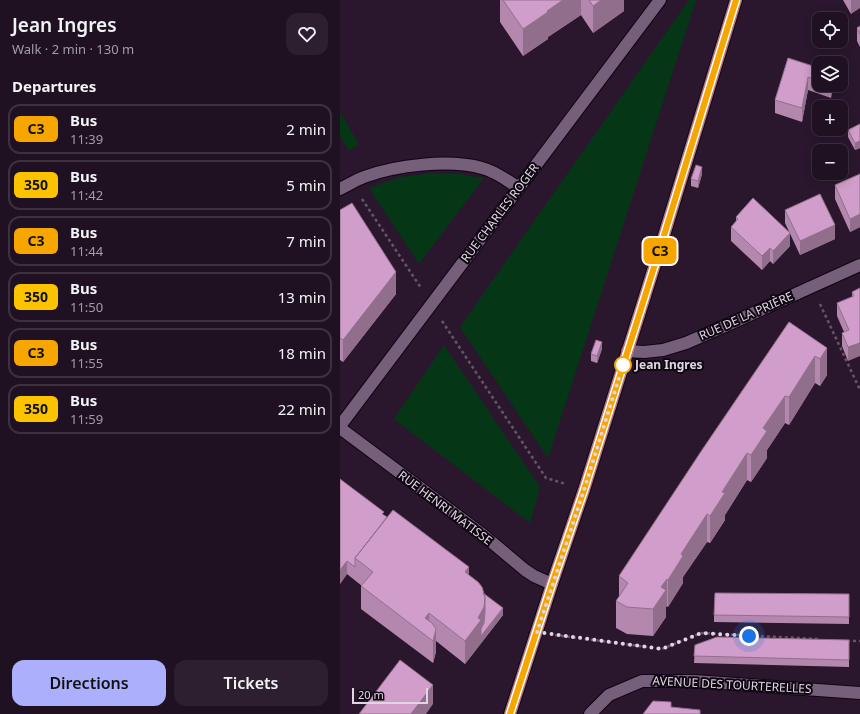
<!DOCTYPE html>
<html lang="en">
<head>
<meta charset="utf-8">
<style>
  :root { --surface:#201122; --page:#2d1f2f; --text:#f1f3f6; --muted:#a29da5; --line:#3d3140; --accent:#acaffb }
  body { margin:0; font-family:"Noto Sans",sans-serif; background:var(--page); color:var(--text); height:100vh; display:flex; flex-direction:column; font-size:15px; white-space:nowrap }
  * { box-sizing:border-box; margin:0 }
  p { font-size:13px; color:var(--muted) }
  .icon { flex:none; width:22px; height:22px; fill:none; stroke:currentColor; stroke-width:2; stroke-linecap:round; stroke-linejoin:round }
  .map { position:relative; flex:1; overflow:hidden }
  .sheet { display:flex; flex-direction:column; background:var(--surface); width:340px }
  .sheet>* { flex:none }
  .badge { padding:0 8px; border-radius:6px; font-size:14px; line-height:26px }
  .controls { position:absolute; left:472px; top:12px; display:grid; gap:8px }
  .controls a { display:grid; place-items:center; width:36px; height:36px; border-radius:8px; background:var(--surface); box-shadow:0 2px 10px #0003,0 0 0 1px var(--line); font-size:20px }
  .scale { position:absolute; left:12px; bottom:10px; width:76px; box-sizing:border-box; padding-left:4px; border:2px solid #e1d5e4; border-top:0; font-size:11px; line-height:14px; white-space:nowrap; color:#e1d5e4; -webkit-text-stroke:3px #0e0610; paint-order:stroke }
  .you { position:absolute; width:20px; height:20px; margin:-10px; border:3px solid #fff; border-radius:50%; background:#1a73e8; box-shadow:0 0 0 6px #1a73e833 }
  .map>.badge { position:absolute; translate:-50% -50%; box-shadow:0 0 0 2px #fff }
  h2 { padding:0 12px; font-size:15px; line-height:36px }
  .round { display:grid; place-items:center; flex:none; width:42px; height:42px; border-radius:12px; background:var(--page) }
  .headline { display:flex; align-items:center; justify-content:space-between; height:68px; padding:0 12px }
  h1 { font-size:19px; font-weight:600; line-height:30px }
  .action { display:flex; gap:8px; margin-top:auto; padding:8px 12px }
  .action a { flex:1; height:46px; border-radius:12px; background:var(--accent); color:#111; font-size:16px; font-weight:600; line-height:46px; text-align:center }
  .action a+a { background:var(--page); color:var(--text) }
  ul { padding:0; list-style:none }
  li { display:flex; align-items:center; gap:12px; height:50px; margin:0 8px 6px; padding:0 4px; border:2px solid var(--line); border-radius:12px }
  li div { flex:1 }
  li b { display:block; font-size:15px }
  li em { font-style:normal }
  li .badge { min-width:44px; font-weight:700; text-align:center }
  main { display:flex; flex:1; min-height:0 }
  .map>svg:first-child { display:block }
  .green { fill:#053716 }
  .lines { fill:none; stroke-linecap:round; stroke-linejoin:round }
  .minor-casing { stroke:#120316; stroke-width:14 }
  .major-casing { stroke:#120316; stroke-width:14 }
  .path { stroke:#66556a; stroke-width:2.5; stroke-dasharray:3 3; stroke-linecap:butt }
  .minor { stroke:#755f7a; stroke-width:12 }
  .major { stroke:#b4757a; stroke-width:12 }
  .wall { fill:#b487ae }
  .shaded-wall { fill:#926e8d }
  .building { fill:#d19dca; stroke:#926e8d }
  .line-casing { stroke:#fff; stroke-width:9 }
  .line { stroke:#f7a600; stroke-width:6 }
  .walk { stroke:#e1d5e4; stroke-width:4; stroke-dasharray:0 7.2 }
  .stop-dot { fill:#fff; stroke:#f7a600; stroke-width:2 }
  .labels { text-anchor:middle; stroke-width:4; stroke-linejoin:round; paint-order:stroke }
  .street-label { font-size:12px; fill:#e1d5e4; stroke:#0e0610 }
  .stop-label { font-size:12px; font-weight:bold; fill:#e1d5e4; stroke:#0e0610; text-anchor:start }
</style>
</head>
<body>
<main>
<section class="sheet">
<div class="headline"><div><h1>Jean Ingres</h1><p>Walk · 2 min · 130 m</p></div><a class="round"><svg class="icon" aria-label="heart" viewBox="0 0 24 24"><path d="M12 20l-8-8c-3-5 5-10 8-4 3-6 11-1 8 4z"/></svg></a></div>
<h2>Departures</h2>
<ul>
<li><span class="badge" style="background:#f7a600;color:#111">C3</span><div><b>Bus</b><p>11:39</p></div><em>2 min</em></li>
<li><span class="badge" style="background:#fdc300;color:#111">350</span><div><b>Bus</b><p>11:42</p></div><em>5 min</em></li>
<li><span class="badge" style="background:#f7a600;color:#111">C3</span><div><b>Bus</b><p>11:44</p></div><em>7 min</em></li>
<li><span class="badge" style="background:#fdc300;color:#111">350</span><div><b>Bus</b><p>11:50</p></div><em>13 min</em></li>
<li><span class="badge" style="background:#f7a600;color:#111">C3</span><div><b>Bus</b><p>11:55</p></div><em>18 min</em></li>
<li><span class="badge" style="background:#fdc300;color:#111">350</span><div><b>Bus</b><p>11:59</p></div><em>22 min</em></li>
</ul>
<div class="action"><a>Directions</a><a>Tickets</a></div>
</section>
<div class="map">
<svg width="520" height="714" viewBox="0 0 520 714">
  <rect width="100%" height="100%" fill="#2a172e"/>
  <!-- green -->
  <path class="green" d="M349,0H356L208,458L120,327Z
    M0,112L19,144L9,151L0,136Z
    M92,173L119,174L144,178L79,264L29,188L60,177Z
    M104,345L200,487L190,523L54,419Z"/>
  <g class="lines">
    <defs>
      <path id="minor" d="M0,189C8,185 16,180 24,177C56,165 109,159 142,168C155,171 168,181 179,188
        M287,351L304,352L323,350L346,343L385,326L520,265
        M0,426L320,0
        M0,428L142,534L185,570L194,576L212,584
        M250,714L269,695L302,681H354L520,693"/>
      <path id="major" d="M170,714L212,584L244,490L322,242L396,0"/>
    </defs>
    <!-- minor casing -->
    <use href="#minor" class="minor-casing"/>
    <!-- major casing -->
    <use href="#major" class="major-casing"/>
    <!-- path -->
    <path class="path" d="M22,199L81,288
      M480,304L520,390
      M102,321L206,478L226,484
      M215,635L322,649L361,633L478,639
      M507,641H520"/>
    <!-- minor -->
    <use href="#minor" class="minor"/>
    <!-- major -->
    <use href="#major" class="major"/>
  </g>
  <!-- wall -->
  <path class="wall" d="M160,0H284V11L253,33L241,15L208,37V39L183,56L160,22Z
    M503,0H520L511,14Z
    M520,26V47L517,41V28Z
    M479,68V85H493L491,98L468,90L462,122L435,113V100Z
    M520,124V148L515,150L508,137V130Z
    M362,174L358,188L351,186V179Z
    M520,174V227L510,232L495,199V185Z
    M0,210L56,294L3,362L0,360Z
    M445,210L495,239L460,255L445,223Z
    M396,217L450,246L433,264L430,261L422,270L391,241V227L396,222Z
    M520,288L508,361L502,346V333L504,332L497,316V303L512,297V292Z
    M449,322L487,348V375L480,386L475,383L449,425L445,423L427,450V458L411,482L407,480L385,515V520L370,543L367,542L343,577V583L328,607L327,606L326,607V617L313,636L287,634L276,628V601L279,597V576Z
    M262,349L257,363L251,361V354Z
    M0,479L44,515L129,575L143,593L163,615L125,664L96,641V652L93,663L21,609V586H22L7,574L0,584Z
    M509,594V624L374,622V615Z
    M509,640V667L354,663L355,645Z"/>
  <!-- shaded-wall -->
  <path class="shaded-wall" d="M223,0H241V15L208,37V39L183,56V29L207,11Z
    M261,0H284V11L253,33V6Z
    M511,0H520V8L511,14Z
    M468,77V90L462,122V108Z
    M491,85H493L491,98Z
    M520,141V148L515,150V143Z
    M362,167V174L358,188V181Z
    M520,214V227L510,232V219Z
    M495,225V239L460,255V241Z
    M450,233V246L433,264V251Z
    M430,248V261L422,270V256Z
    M56,272V294L3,362V340Z
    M262,342V349L257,363V356Z
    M520,343V356L508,361V347Z
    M487,348V375L480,386V359Z
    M475,356V383L449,425V397Z
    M445,396V423L427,450V458L411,482V455L423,428Z
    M407,453V480L385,515V520L370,543V516L382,492Z
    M367,514V542L343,577V583L328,607V580L341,554Z
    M7,561V574L0,584V570Z
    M129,567V589L125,572Z
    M327,579V606L326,607V617L313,636V609L321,587Z
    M145,597L163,608V615L125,664V641Z
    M89,613V635L85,618Z
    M96,629V652L93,663V641Z
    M93,685V704L86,714H71Z"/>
  <!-- building -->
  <path class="building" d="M163,0H223L207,11L208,12L183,29Z
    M249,0H261L253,6Z
    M520,26V34L517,28Z
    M448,58L479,68V80L468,77L462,108L435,100Z
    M520,124V141L515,143L508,130Z
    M356,165L362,167L358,181L351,179Z
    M520,174V214L510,219L495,185Z
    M480,194L495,225L460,241L445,210Z
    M413,198L450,233L433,251L430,248L422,256L391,227L398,219L396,217Z
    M12,203L56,272L3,340L0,338V210Z
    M520,288V343L508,347L502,333L509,330L497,303L514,296L512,292Z
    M449,322L487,348L480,359L475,356L449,397L445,396L423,428L427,431L411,455L407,453L382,492L385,493L370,516L367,514L341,554L343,556L328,580L327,579L321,587L326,590L313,609L287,607L276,601L288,583L279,576L362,450Z
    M256,340L262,342L257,356L251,354Z
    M0,479L44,512L42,514L47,517L15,558V567L7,561L0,570Z
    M53,510L129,567L125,572L138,582L142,587L145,597L144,607L138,618L141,620L125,641L89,613L85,618L92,623L96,629L93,641L21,586L33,572L15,558Z
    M143,593L163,608L141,636V629L144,623L145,612V597Z
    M375,593L509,594V617L374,615Z
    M377,637L509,640V660L354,656L355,645Z
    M60,660L93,685L71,714H19Z
    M313,701L331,702V707L360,710V714H303Z"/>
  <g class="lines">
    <defs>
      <path id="line" d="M170,714L212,584L244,490L322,242L396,0"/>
    </defs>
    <!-- line casing -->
    <use href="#line" class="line-casing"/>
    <!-- line -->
    <use href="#line" class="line"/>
    <!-- walk -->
    <path class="walk" d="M283,365L244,490L197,632L322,649L361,633L409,636"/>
  </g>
  <!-- markers -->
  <circle class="stop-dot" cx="283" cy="365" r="8"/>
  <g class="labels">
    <!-- street labels -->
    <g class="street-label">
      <text transform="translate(160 213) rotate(-53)" y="4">RUE CHARLES ROGER</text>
      <text transform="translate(406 316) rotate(-24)" y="4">RUE DE LA PRIÈRE</text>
      <text transform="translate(105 508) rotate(37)" y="4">RUE HENRI MATISSE</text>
      <text transform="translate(392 685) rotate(3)" y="4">AVENUE DES TOURTERELLES</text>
    </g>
    <!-- stop labels -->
    <g class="stop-label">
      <text x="295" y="369">Jean Ingres</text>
    </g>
  </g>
</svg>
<div class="controls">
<a><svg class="icon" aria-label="locate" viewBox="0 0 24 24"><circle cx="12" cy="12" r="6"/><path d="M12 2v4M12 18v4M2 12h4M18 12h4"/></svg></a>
<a><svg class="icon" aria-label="layers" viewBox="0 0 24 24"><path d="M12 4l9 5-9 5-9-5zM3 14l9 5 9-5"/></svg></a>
<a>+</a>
<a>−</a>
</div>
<div class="scale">20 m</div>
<div class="you" style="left:409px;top:636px"></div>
<b class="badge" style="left:320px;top:251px;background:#f7a600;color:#111">C3</b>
</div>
</main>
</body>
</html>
